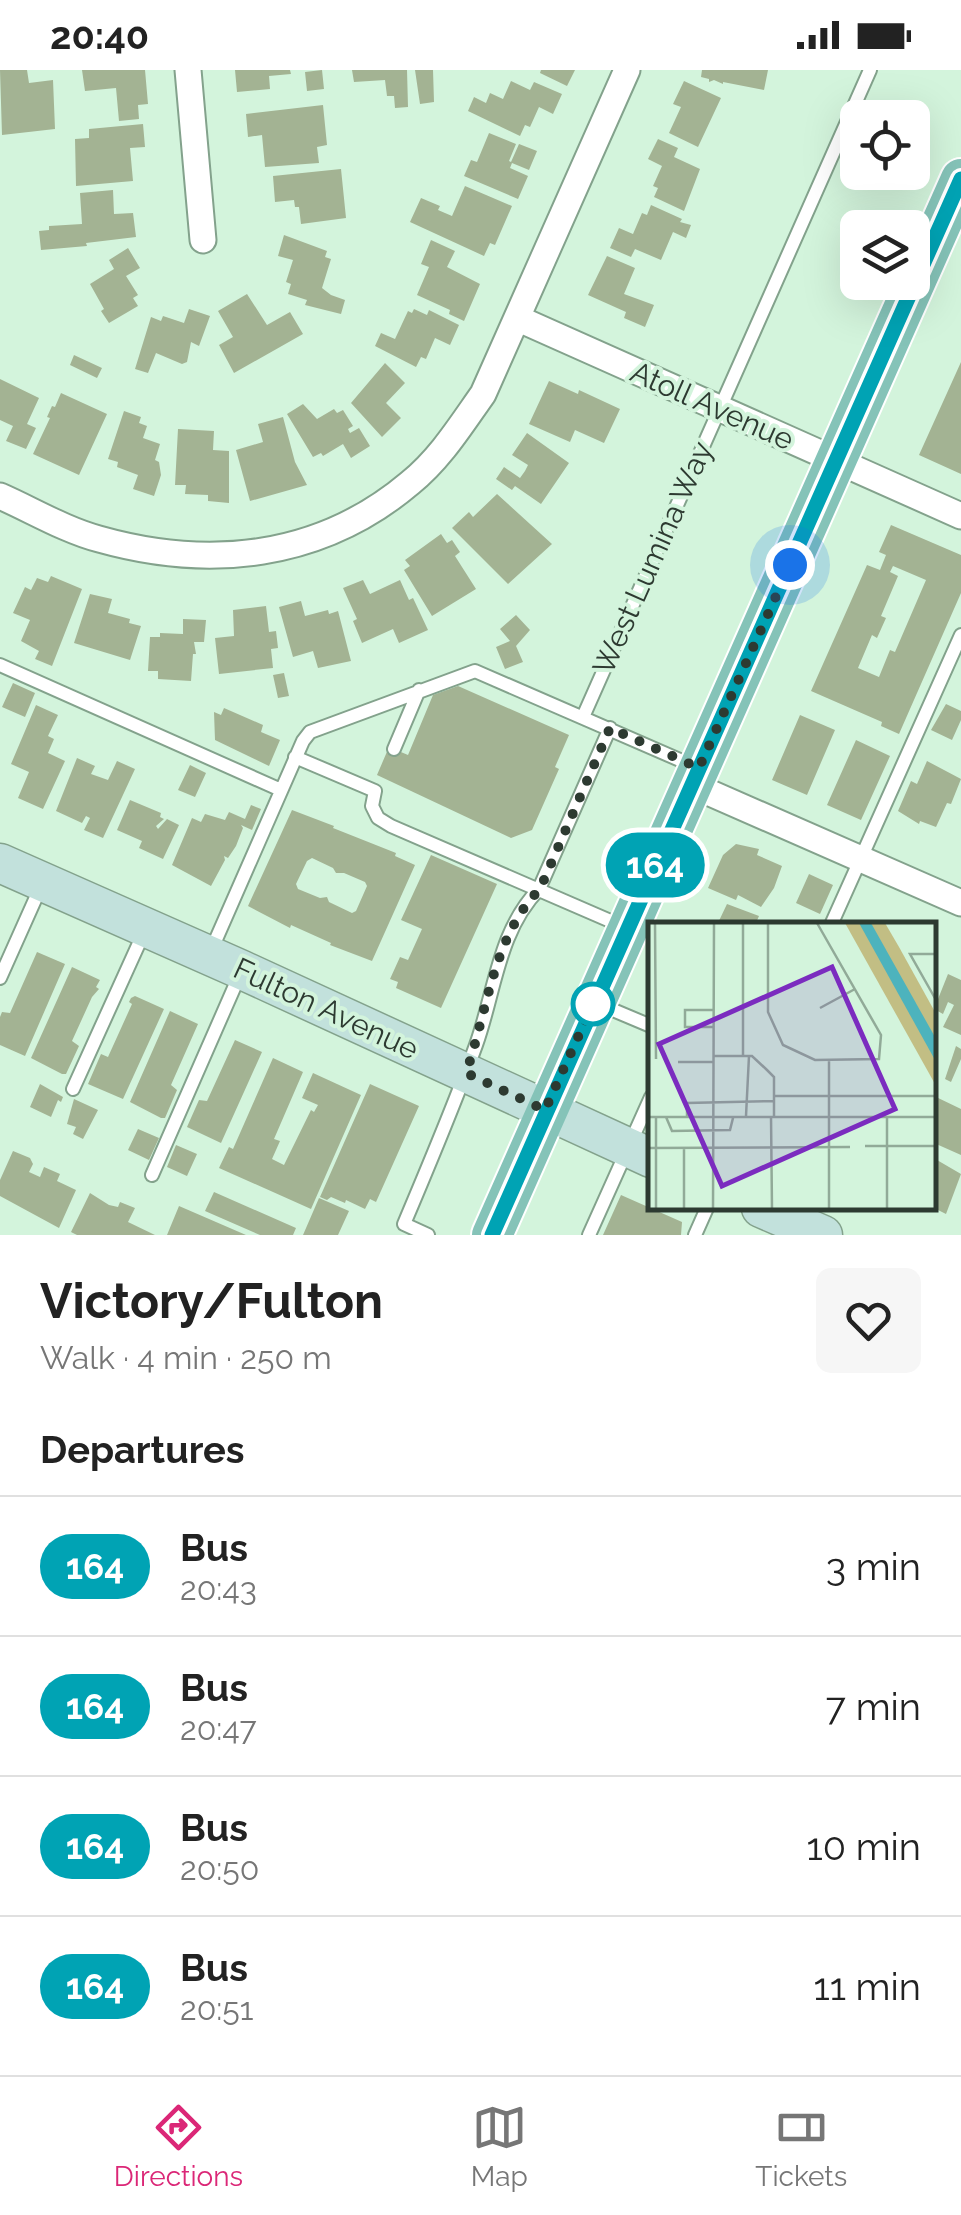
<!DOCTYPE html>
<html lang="en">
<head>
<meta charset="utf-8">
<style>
  :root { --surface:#fff; --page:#f6f6f6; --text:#222; --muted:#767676; --line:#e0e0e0; --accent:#db2777 }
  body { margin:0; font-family:Raleway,sans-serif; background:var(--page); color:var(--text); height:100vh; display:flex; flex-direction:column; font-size:38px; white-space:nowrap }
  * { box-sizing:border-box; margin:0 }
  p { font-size:32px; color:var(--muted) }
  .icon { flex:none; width:55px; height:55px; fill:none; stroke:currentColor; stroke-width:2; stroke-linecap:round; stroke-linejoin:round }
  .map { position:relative; height:1165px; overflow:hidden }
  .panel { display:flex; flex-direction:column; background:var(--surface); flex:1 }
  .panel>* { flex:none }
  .badge { padding:0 20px; border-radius:32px; font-size:35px; line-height:65px }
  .controls { position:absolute; left:840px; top:30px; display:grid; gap:20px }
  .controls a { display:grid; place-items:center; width:90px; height:90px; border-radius:15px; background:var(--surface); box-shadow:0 10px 40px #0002; font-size:50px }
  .you { position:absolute; width:50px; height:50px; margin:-25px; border:8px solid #fff; border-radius:50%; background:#1a73e8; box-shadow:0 0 0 15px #1a73e833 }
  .map>.badge { position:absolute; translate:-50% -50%; box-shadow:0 0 0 5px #fff }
  h2 { padding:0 40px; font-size:38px; line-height:90px }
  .round { display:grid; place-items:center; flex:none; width:105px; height:105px; border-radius:15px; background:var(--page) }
  .headline { display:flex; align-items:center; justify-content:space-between; height:170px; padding:0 40px }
  h1 { font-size:48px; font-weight:700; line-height:75px }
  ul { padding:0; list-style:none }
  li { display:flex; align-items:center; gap:30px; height:140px; padding:0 40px; border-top:2px solid var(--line) }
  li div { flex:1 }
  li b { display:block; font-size:38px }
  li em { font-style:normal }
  li .badge { min-width:110px; font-weight:700; text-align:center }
  .status { display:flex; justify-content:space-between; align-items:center; height:70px; padding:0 50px; background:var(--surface); direction:ltr }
  .status svg { height:28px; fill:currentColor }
  .dock { display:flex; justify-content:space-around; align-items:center; height:140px; border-top:2px solid var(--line); background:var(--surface); font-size:28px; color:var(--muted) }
  .dock a { display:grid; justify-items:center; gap:5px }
  .dock .current { color:var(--accent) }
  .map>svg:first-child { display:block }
  .building { fill:#a3b393; fill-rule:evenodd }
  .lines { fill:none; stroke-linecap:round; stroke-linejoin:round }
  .lane-casing { stroke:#83a28c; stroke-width:16 }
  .street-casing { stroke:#83a28c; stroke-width:29 }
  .secondary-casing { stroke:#83a28c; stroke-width:41 }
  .primary-casing { stroke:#fff; stroke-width:44 }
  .lane { stroke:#fff; stroke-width:12 }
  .street { stroke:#fff; stroke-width:25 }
  .secondary { stroke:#c2e1dc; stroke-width:38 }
  .primary { stroke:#85c3b8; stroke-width:40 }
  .line-casing { stroke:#fff; stroke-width:22 }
  .line { stroke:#00a3b4; stroke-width:15 }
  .walk { stroke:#2d3a31; stroke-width:10; stroke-dasharray:0 18 }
  .stop-dot { fill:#fff; stroke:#00a3b4; stroke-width:5 }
  .labels { text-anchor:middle; stroke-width:8; stroke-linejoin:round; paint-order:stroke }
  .street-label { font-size:30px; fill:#2d3a31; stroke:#d3f4dc }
  .inset-road { fill:none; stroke:#91aa98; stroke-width:2.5 }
  .view { fill:#7b2cbf; fill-opacity:0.15; stroke:#7b2cbf; stroke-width:5 }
  .inset-edge { fill:none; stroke:#2d3a31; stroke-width:5 }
</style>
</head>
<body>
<div class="status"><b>20:40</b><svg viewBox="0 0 49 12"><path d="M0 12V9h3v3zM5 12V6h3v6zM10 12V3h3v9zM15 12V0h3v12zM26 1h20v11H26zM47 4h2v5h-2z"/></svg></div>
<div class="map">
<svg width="961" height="1165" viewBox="0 0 961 1165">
  <rect width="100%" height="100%" fill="#d3f4dc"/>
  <!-- building -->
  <path class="building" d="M0,0H27L29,13L53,10L55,59L2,65Z
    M82,0H145L148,34L138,35L139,49L119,51L116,18L85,21Z
    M235,0H290L291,4L269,6L270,19L237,22Z
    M322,0L324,19L307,21L305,2Z
    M352,0H407L408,37L395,38L394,26H387L385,10L354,12Z
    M415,0H433L434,32L420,34Z
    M541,0H575L567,16L540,3Z
    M702,0H768L764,20L723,12V14L714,10L709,12V9L701,7Z
    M511,11L530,20L534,12L562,24L553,44L539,37L530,57L525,55L520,66L468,41L474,27L486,33L490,23L503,29Z
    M684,11L721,28L698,77L669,63L681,37L673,34Z
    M323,35L327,75L317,77L319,93L265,97L262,65L248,67L246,44Z
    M143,54L145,77L130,78L133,111L76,116L75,69L89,68V59Z
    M489,63L516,74L509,91L511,92L519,74L537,81L529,100L512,93L510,98L528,106L518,129L464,106L471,90L477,92Z
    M658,69L678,78L674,87L700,99L684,141L654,127L658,118L653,116L662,96L648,89Z
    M341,99L346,148L301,154L299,137H295L294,130L275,132L273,106Z
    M465,116L512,136L495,175L490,173L484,186L410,152L421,128L440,136L438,140L452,146Z
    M113,120L114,144L133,143L136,167L86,173L87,176L41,180L39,161L49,160V156L82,154L80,123Z
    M651,135L682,149L680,152L691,155L686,168L673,162L661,190L635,179L631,187L610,178L619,158L633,164L642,143L647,145Z
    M284,165L327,181L325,187L331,189L322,218L331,225L345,230L341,244L305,235L307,230L288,224L291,214L286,212L293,190L278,186Z
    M431,170L455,181L447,197L480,214L464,251L449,244L450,240L417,225L429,197L421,194Z
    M128,178L140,198L126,206L138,225L133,228L138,236L109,253L101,241L104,239L90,214L114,199L109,190Z
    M607,186L635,198L624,224L654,235L645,257L624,248L626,242L588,225Z
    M247,224L267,255L290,242L303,264L234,303L219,275L233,267L218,241Z
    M189,239L210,246L199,276L191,272L187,292L182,294L156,283L148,303L135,299L151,247L161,251L163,246L184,253Z
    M414,239L427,245L429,240L459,255L450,275L435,268L426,289L421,287L416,297L375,276L381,263L395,269L408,241L412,243Z
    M74,285L102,298L97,308L70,295Z
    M961,292V404L919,385Z
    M385,293L405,313L386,333L401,348L382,367L351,333Z
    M0,309L39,328L27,354L36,358L26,379L6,371L13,356L0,350Z
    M549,311L578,324L579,320L620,339L604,373L575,360L570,372L529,354Z
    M61,323L107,344L79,405L33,384L50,348L47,347L52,336L55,337Z
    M303,334L317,349L334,339L337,343L343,340L353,356L348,359L350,363L359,358L370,376L351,388L343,374L323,386L321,383L313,387L287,344Z
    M124,341L141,347L139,353L147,356L143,368L160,374L155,390L159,392L161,405L154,426L133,419L138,405L117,397L118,392L108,389Z
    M283,347L295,392L307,415L250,431L236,380L263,372L258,354Z
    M178,359L214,361L213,380L229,381V433L208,431V425L185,424L186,415H175Z
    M527,363L569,393L541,434L515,416L512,420L496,409L504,397L520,408L525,401L528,395L512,385Z
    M497,424L552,474L508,514L452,458L469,442L473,447Z
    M891,455L961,485V523L899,664L881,656L882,652L811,621L867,495L880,500L886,485L879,482ZM893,496L926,510L895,582L890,580L879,607L858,598L872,565L877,568L886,548L881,546L898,506L890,502Z
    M441,464L447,473L452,470L460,482L455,486L476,519L432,546L404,500L410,496L405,490Z
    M51,506L82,519L52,596L35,589L39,581L21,571L30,550L13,543L25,517L31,520L37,508L48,512Z
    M363,510L370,524L400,510L409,530L413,528L428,560L399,573L393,559L362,573L353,551L357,549L343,518Z
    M90,524L112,529L108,543L130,549L129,553L141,556L130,590L74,573Z
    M301,531L305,546L328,540L329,544L338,541L351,591L318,598L313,581L293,587L279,537Z
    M266,536L269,562L276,561L278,578L271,579L273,598L219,604L215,568L234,566L233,540Z
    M516,545L530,560L516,576L523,592L505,599L496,577L510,571L500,559Z
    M183,549L206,550L204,572H194L196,584H193L191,611L158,609V601H148L150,567H160V563L183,564Z
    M284,603L289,626L278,628L273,605Z
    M13,613L35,623L25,647L2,637Z
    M458,616L569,665L555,697L559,699L532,760L511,768L377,705L389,677L408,685L433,625Z
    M946,634L961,641V650L952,670L931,660Z
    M36,635L58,645L48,666L54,669L48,683L65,691L43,739L18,728L29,702L11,694Z
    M224,638L263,655L261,662L280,670L269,696L215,670L214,642L221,645Z
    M800,645L835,660L807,725L772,710Z
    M856,670L890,686L861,750L827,735Z
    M77,688L95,696L91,704L108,710L117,691L135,699L103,768L84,760L90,748L86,746L82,753L56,741Z
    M927,691L961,709L951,734L947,733L936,757L920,751L919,754L898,741L911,711L917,714Z
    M190,695L206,703L195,727L178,720Z
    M130,730L161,743L160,747L164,749L156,756L158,759L167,749L179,755L163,789L139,778L142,771L117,760Z
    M251,735L261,739L252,760L241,755L243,758L236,776L228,788L224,786L225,790L211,816L172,795L192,748L201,752L205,744L225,750L229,742L245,749Z
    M292,740L334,756L333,758L396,783L395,786L415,795L372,891L330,875L331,873L291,855L290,858L248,836ZM312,788L333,798L336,803H344L365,812L367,816L356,841L352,843L329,832L327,827L320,828L298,819L296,814L307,791Z
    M736,774L759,779L757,785L782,796L774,818L761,837L738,825L736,830L708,818L723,785Z
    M431,785L497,814L441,938L396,918L398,912L390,909L400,887L408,890L422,859L401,850Z
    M809,804L833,815L820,844L796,833Z
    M727,834L759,846L755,855H717Z
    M37,882L65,894L25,986L0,975V947L2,942L10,943Z
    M72,897L100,910L96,917L99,919L92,927L72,971L79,976L66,1004H62L31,988Z
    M948,904L961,910V965L943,957L954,935L948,932L943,944L934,939Z
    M135,926L164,939L123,1029L88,1014L101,984L108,987L132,934L129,932L131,928Z
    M170,941L198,954L171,1015L177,1020L165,1048H161L130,1032Z
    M235,970L262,982L221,1073L187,1057L199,1030L207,1031Z
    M956,976L961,979V989L951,1012L945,1009Z
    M273,988L303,1002L274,1069L280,1071L272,1089L284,1095L311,1040L314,1042L318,1035L302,1028L313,1003L361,1025L311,1139L219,1098L229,1077L233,1079Z
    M40,1014L63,1027L61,1032L58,1030L51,1047L30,1037Z
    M370,1014L419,1036L376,1132L370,1129L365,1139L346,1130L345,1133L331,1127L327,1130L320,1127Z
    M934,1026L961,1039V1085L934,1073Z
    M74,1029L98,1040L83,1069L73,1064L76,1057L67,1054Z
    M138,1059L159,1068L149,1090L128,1080Z
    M176,1075L197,1084L187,1106L167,1097Z
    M13,1081L30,1088L33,1094L29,1102L40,1107L44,1097L60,1104L57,1111L76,1120L59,1158L0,1126V1110Z
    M937,1090L961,1104L946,1144L934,1138V1092Z
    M214,1122L296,1158L293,1165H260L205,1141Z
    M90,1123L109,1135L118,1137L120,1132L135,1138L128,1152L155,1165H77L71,1162Z
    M621,1125L682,1152L681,1165H603Z
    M319,1128L349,1141L338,1165H303Z
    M179,1136L246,1165H167Z"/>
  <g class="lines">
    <defs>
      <path id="lane" d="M0,595L281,720
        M583,647L870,0
        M394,679L419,620
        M295,687L375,721L372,736L378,748L391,756L622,856
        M831,855L961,565
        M210,883L303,671L310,662L475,601L696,697
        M0,908L42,814
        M601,935L651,956
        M73,1019L145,860
        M152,1105L241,902
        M428,1165L404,1154C429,1095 454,1036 476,975C495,922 498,861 539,819L610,658
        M589,1165L651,1027
        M695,1165L707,1138"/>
      <path id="street" d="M188,0L203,170
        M519,249L961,446
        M0,426C32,440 65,460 99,469C209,500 320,489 410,413C440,389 461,355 483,324L627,0
        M692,715L961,833"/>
      <path id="secondary" d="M0,793L242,900L651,1088
        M761,1138L823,1165"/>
      <path id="primary" d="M492,1165L961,109"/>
    </defs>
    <!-- lane casing -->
    <use href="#lane" class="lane-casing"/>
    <!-- street casing -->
    <use href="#street" class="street-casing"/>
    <!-- secondary casing -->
    <use href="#secondary" class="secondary-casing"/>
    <!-- primary casing -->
    <use href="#primary" class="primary-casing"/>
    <!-- lane -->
    <use href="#lane" class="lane"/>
    <!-- street -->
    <use href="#street" class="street"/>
    <!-- secondary -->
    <use href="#secondary" class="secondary"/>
    <!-- primary -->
    <use href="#primary" class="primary"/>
  </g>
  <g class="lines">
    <defs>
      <path id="line" d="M492,1165L961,109"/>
    </defs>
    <!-- line casing -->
    <use href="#line" class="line-casing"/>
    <!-- line -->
    <use href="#line" class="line"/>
    <!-- walk -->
    <path class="walk" d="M593,934L545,1040L466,1003C487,943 493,866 540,819L610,658L699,698L790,495"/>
  </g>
  <!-- markers -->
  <circle class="stop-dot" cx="593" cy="934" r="20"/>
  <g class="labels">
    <!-- street labels -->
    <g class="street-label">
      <text transform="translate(712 336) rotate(24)" y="10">Atoll Avenue</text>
      <text transform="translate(653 488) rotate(-66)" y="10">West Lumina Way</text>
      <text transform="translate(326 939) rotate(25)" y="10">Fulton Avenue</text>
    </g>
  </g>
  <!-- overview -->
  <g transform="translate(648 852)">
    <rect width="288" height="288" fill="#d3f4dc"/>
    <path d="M197,1H237L251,25L287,90V162Z" fill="#c2be84"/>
    <path d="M211,1H223L287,115V138Z" fill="#4db3bd"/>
    <path class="inset-road" d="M7,1L8,137M95,1V134M120,1V90L135,123L167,138L231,137L233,113L169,1M288,32H262L288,78M172,86L207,67M66,88H37V105H66M66,134H104L119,148L126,155V194M30,140H66M126,174H288M98,194L101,134M123,194L124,287M239,194V287M0,195H288M18,195L24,209L82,208L85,196M39,195V181L126,179M217,224H288M36,225V287M0,226L202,225M8,287V195M65,287L66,1M181,287V138"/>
    <path class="view" d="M184,45L247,187L74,264L11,122Z"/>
    <rect width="288" height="288" class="inset-edge"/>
  </g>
</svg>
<div class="controls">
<a><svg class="icon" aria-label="locate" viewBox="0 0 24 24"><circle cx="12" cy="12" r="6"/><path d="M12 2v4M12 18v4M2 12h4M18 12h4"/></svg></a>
<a><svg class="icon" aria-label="layers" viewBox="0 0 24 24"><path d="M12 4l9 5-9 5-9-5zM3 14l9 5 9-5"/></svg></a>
</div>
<div class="you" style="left:790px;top:495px"></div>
<b class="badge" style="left:655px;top:795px;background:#00a3b4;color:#fff">164</b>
</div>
<section class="panel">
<div class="headline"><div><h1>Victory/Fulton</h1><p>Walk · 4 min · 250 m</p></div><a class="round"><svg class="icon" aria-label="heart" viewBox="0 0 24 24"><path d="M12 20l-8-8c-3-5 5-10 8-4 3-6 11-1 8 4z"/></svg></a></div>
<h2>Departures</h2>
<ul>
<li><span class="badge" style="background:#00a3b4;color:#fff">164</span><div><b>Bus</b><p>20:43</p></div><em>3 min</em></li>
<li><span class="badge" style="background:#00a3b4;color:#fff">164</span><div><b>Bus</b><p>20:47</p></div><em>7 min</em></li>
<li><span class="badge" style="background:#00a3b4;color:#fff">164</span><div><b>Bus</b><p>20:50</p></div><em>10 min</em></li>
<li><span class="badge" style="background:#00a3b4;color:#fff">164</span><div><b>Bus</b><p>20:51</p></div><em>11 min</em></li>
</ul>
</section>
<nav class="dock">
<a class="current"><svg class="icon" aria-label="directions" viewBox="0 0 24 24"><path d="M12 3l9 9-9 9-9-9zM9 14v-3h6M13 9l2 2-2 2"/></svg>Directions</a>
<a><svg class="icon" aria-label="map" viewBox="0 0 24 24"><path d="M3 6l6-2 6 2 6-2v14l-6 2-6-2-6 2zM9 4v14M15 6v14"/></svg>Map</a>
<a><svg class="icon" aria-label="tickets" viewBox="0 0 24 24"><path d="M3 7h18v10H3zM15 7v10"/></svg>Tickets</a>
</nav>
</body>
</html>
